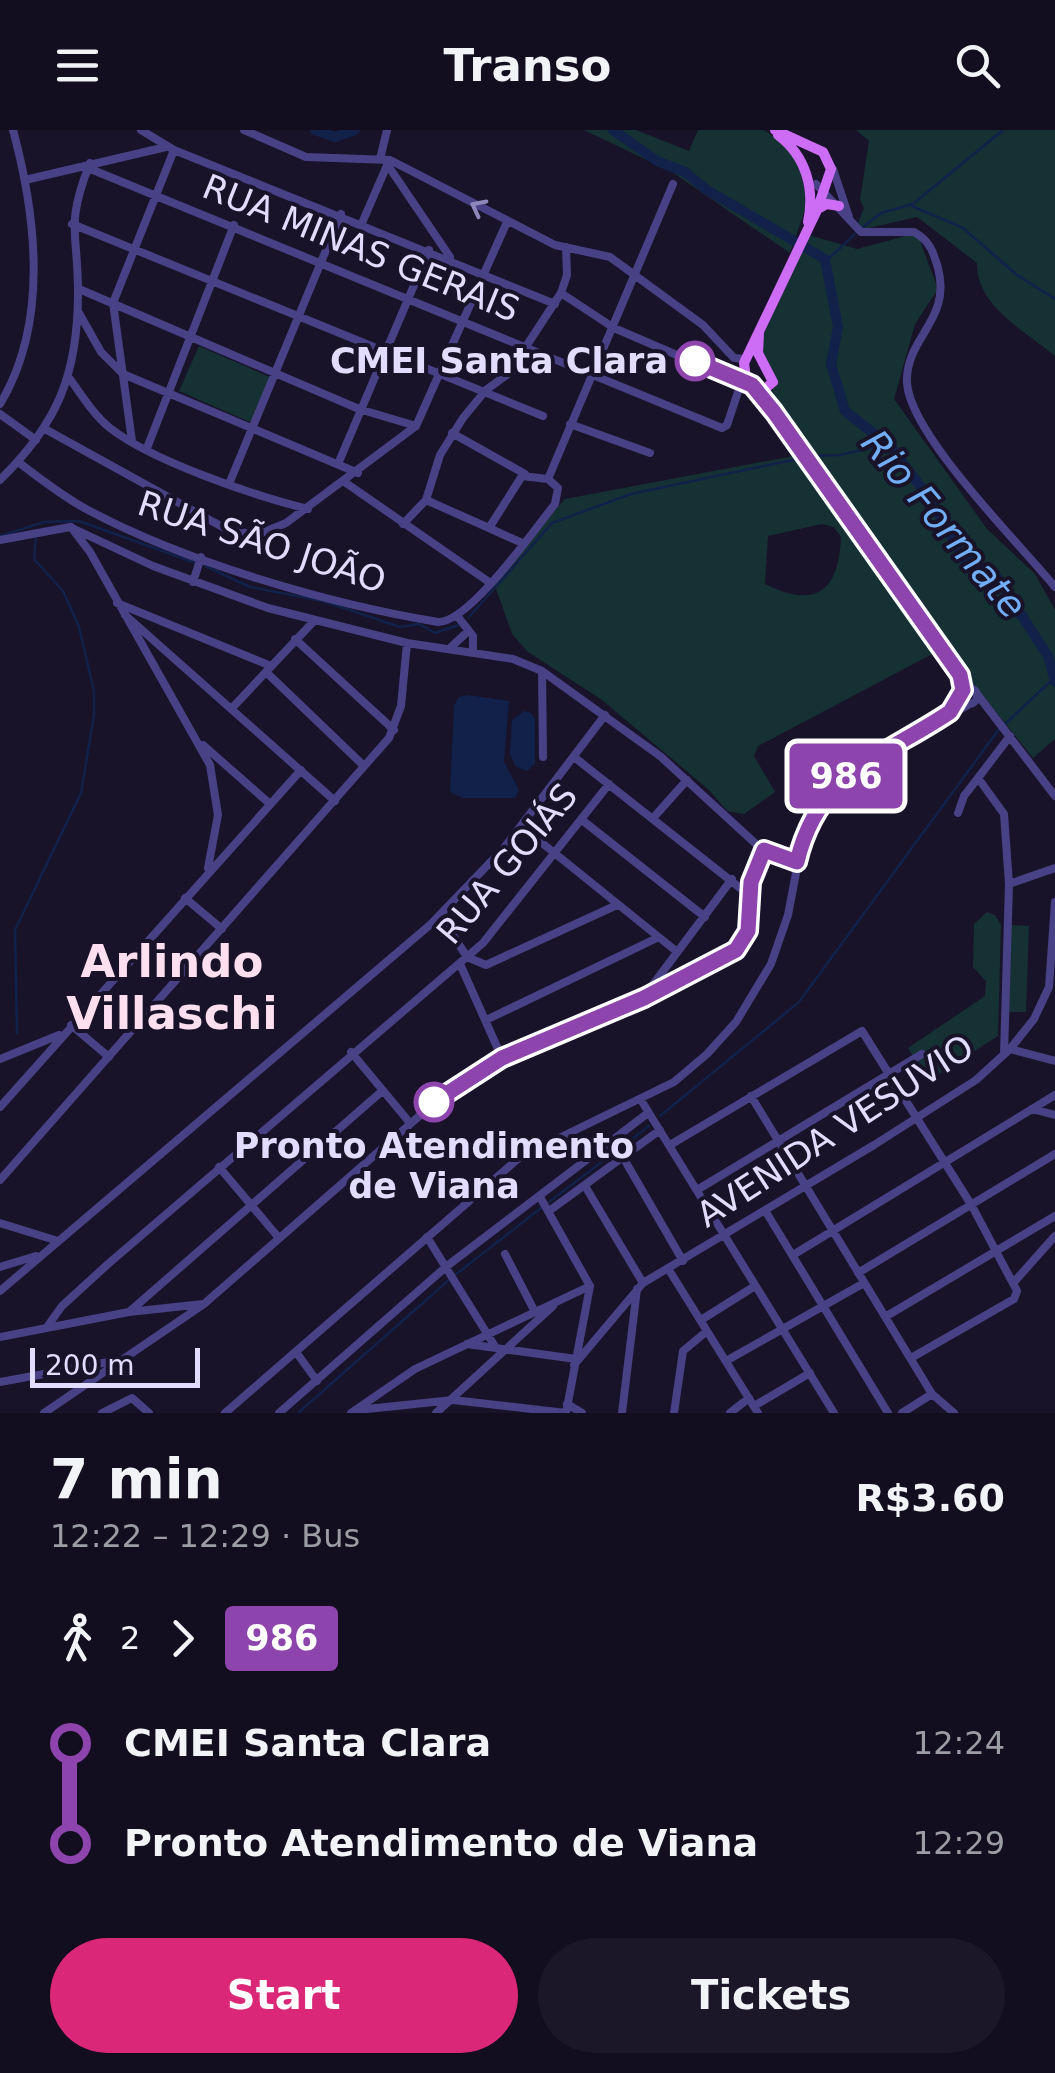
<!DOCTYPE html>
<html lang="en">
<head>
<meta charset="utf-8">
<style>
  :root { --surface:#120e1f; --page:#1b1728; --text:#f1f3f6; --muted:#9c9ca4; --accent:#db2777 }
  body { margin:0; font-family:"DejaVu Sans",sans-serif; background:var(--page); color:var(--text); height:100vh; display:flex; flex-direction:column; font-size:38px; white-space:nowrap }
  * { box-sizing:border-box; margin:0 }
  p { font-size:32px; color:var(--muted) }
  .icon { flex:none; width:55px; height:55px; fill:none; stroke:currentColor; stroke-width:2; stroke-linecap:round; stroke-linejoin:round }
  .map { position:relative; height:1283px; overflow:hidden }
  .drawer { display:flex; flex-direction:column; background:var(--surface); flex:1 }
  .drawer>* { flex:none }
  .badge { padding:0 20px; border-radius:8px; font-size:35px; line-height:65px }
  .scale { position:absolute; left:30px; bottom:25px; width:170px; box-sizing:border-box; padding-left:10px; border:5px solid #e3ddfd; border-top:0; font-size:28px; line-height:35px; white-space:nowrap; color:#e3ddfd; -webkit-text-stroke:8px #181329; paint-order:stroke }
  .map>.badge { position:absolute; translate:-50% -50%; box-shadow:0 0 0 5px #fff }
  .legs { display:flex; align-items:center; gap:15px; height:110px; padding:0 50px; font-size:32px }
  .legs p { margin-inline-start:auto }
  .headline { display:flex; align-items:center; justify-content:space-between; height:170px; padding:0 50px }
  h1 { font-size:55px; font-weight:700; line-height:75px }
  .cta { display:flex; gap:20px; margin-top:auto; padding:20px 50px }
  .cta a { flex:1; height:115px; border-radius:60px; background:var(--accent); color:#fff; font-size:40px; font-weight:700; line-height:115px; text-align:center }
  .cta a+a { background:var(--page); color:var(--text) }
  ul { padding:0 50px; list-style:none }
  li { display:flex; align-items:center; gap:35px; height:100px; font-size:38px }
  li i { display:grid; place-items:center; width:15px; height:100%; margin:0 12px; background:currentColor }
  li i::after { content:''; width:25px; height:25px; margin:-12px; border:8px solid; border-radius:50%; background:var(--surface) }
  li p { margin-inline-start:auto }
  li:first-child i { background:linear-gradient(#0000 50%,currentColor 0) }
  li:last-child i { background:linear-gradient(currentColor 50%,#0000 0) }
  header { display:flex; justify-content:space-between; align-items:center; height:130px; padding:0 50px; background:var(--surface); font-size:45px; font-weight:700 }
  .map>svg:first-child { display:block }
  .green { fill:#163133; fill-rule:evenodd }
  .water { fill:#11214a }
  .lines { fill:none; stroke-linecap:round; stroke-linejoin:round }
  .stream { stroke:#11214a; stroke-width:2.5 }
  .river { stroke:#11214a; stroke-width:10 }
  .minor { stroke:#494185; stroke-width:8 }
  .major { stroke:#cd6cf5; stroke-width:10 }
  .oneway { stroke:#8e87bb }
  .line-1-casing { stroke:#fff; stroke-width:22 }
  .line-1 { stroke:#8e44ad; stroke-width:15 }
  .stop-1-dot { fill:#fff; stroke:#8e44ad; stroke-width:5 }
  .labels { text-anchor:middle; stroke-width:8; stroke-linejoin:round; paint-order:stroke }
  .street-label { font-size:35px; fill:#e3ddfd; stroke:#181329 }
  .stop-label { font-size:35px; font-weight:bold; fill:#e3ddfd; stroke:#181329; text-anchor:end }
  .water-label { font-size:38px; font-style:italic; fill:#72aef6; stroke:#181329 }
  .district-label { font-size:45px; font-weight:bold; fill:#fddfef; stroke:#181329 }
</style>
</head>
<body>
<header><svg class="icon" aria-label="menu" viewBox="0 0 24 24"><path d="M4 6h16M4 12h16M4 18h16"/></svg>Transo<svg class="icon" aria-label="search" viewBox="0 0 24 24"><circle cx="10" cy="10" r="6"/><path d="M15 15l6 6"/></svg></header>
<div class="map">
<svg width="1055" height="1283" viewBox="0 0 1055 1283">
  <rect width="100%" height="100%" fill="#181329"/>
  <!-- green -->
  <path class="green" d="M584,0H636L689,21L698,0H764L784,14L801,40L807,74L790,123L672,42Z
    M856,0H1055V226C1025,201 976,176 977,133L917,87L855,101L864,78L860,70L869,11Z
    M917,103L938,159L915,194L894,269L987,399L1035,444L1055,480V609L1033,628L959,536L796,306C778,278 763,245 760,212L809,105L857,119Z
    M199,216L272,248L252,293L179,261Z
    M799,325L938,521L758,616L754,626L775,662L744,684L727,681L709,660L602,570L528,522L512,504L494,453L565,369ZM822,394L834,397L841,407C839,460 817,480 765,454L768,406Z
    M987,782L995,785L1001,795L998,906L929,950L908,918L985,866L986,851L973,837L974,794Z
    M1010,795L1029,796L1026,882H1007Z"/>
  <!-- water -->
  <path class="water" d="M468,565L509,571L504,632L519,660L515,668H463L450,662L454,575L459,567Z
    M524,581L531,583L535,589V634L527,641L515,636L510,623L512,590Z"/>
  <g class="lines">
    <!-- stream -->
    <path class="stream" d="M912,76L963,98L1017,145L1055,169
      M863,97L881,83L913,74L1003,0
      M826,131L855,104
      M809,326L840,325L888,314
      M0,406L44,392L79,391L196,433
      M205,436L250,457L323,471L400,497L419,494L435,503L459,495
      M469,487L552,393L631,364L802,328
      M1005,594L1053,549
      M17,903L15,800L81,663L94,585V561L79,497L63,461L34,429L36,406
      M660,986L799,872L999,599
      M549,1072L649,996
      M298,1283L450,1149L541,1078"/>
    <!-- river -->
    <path class="river" d="M315,0L335,7L355,0
      M613,0L657,31L685,42L707,60L825,129L838,197L831,234L845,281L891,317L932,372L964,429L993,441L1048,526L1055,552"/>
    <!-- minor -->
    <path class="minor" d="M141,0L174,20L555,174
      M244,0L306,27L390,30L555,115L610,127L703,195L734,228L746,229
      M380,29L387,0
      M387,34L450,127
      M88,38L722,298L727,295L744,244
      M833,39L849,87
      M25,50L166,17
      M816,54L861,102H914C930,111 933,121 938,138C952,191 905,207 907,253C910,305 1020,414 1055,457
      M362,93L388,33
      M72,94L543,286
      M79,159L359,279L416,296
      M561,163L614,198L742,253
      M79,183L101,222L123,244L358,343
      M70,249C82,266 94,285 110,298C152,331 255,366 308,379
      M757,262L972,559
      M0,274C49,193 37,89 13,0
      M0,284L36,310
      M570,294L650,323
      M45,299L228,400L257,405L286,393L416,296L507,92
      M452,303L525,344
      M132,311L113,173L174,20
      M147,318L234,95
      M18,332C41,349 63,367 88,380C185,432 329,474 438,492C469,493 534,400 555,374L558,358L548,349L522,346L489,398L522,413
      M338,334L429,120
      M548,349L673,54
      M0,350C58,293 78,244 78,162C78,101 65,96 90,33
      M346,353L489,452
      M229,354L341,84
      M426,370L489,398
      M403,394L426,370L440,325L463,288L486,260L519,236L527,215L561,163L567,145L566,117
      M71,397L90,422L210,635L218,685L208,738
      M0,410L70,397L153,436L268,478L407,513L513,529L542,541L660,626L756,714L797,732
      M193,452L201,427
      M117,473L271,536
      M125,485L335,671
      M458,487L473,506V522
      M295,509L394,600
      M449,519L464,505
      M542,541L543,627
      M266,542L364,636
      M961 566a8 8 0 1 1 16 0a8 8 0 1 1-16 0Z
      M977,564L1055,666
      M233,577L314,491
      M1010,606L978,648L1004,684L1009,754L1055,738
      M203,615L270,674
      M574,627L749,765
      M958,683L964,666L978,648
      M654,687L687,650
      M582,690L705,787
      M521,696L676,821
      M185,768L222,799
      M440,785L467,827L486,835L617,775
      M460,834L502,928
      M646,864L732,749
      M486,890L657,808
      M71,895L109,927
      M1010,919L1055,931
      M351,922L410,993
      M1004,924L1009,754
      M0,929L59,905
      M751,966L932,1264L954,1283
      M641,970L834,1283
      M0,977L301,640
      M1032,979L1055,985
      M670,1015L862,901L972,1076L1017,1161L1014,1169L911,1228
      M624,1029L683,1131
      M219,1037L279,1108
      M0,1050L389,608L401,576L407,513
      M585,1056L643,1153
      M697,1060L922,924
      M540,1067L590,1156L566,1283
      M549,1081L660,1000
      M766,1082L888,1283
      M0,1093L58,1111
      M427,1107L496,1218
      M505,1124L535,1182
      M793,1125L1055,965
      M0,1137L36,1126
      M669,1140L758,1283
      M858,1143L1055,1024
      M1015,1151L1055,1106
      M0,1161L431,794L504,718L605,585
      M129,1182L381,962
      M885,1187L1055,1086
      M701,1190L755,1156
      M47,1197L62,1176L108,1134L483,813L609,654
      M0,1207L129,1182L203,1174
      M467,1214L576,1229
      M296,1222L317,1251
      M726,1231L864,1153
      M574,1235L643,1153L874,1015L976,950L1010,919L1034,889L1049,857L1055,772
      M0,1252L119,1230
      M567,1274L582,1283
      M754,1276L810,1243
      M357,1280L453,1270L566,1283
      M44,1283L204,1174L456,954C510,918 721,851 745,809C753,796 748,778 749,763C751,748 758,734 764,720
      M102,1283L132,1268L149,1283
      M225,1283L520,1027L674,952L707,924L736,892L771,834L788,785L803,706L823,668L855,639L968,575
      M279,1283L447,1136L648,983
      M351,1283L415,1239L590,1156
      M436,1283L553,1176
      M622,1283L637,1159
      M674,1283L683,1221L707,1201
      M730,1283L749,1268
      M902,1283L932,1264"/>
    <!-- major -->
    <path class="major" d="M778,5C806,26 815,59 808,92
      M818,79L827,74L839,76
      M759,203L758,223L773,252L761,262L746,248L744,233L817,80L831,39L823,22L775,0"/>
  </g>
  <!-- one-way arrows -->
  <defs><path id="oneway-chevron" d="M-2-3.5L2.5 0L-2 3.5" fill="none" stroke-width="1.6" stroke-linecap="round" stroke-linejoin="round" transform="scale(2.5)"/></defs>
  <use class="oneway" href="#oneway-chevron" transform="translate(478 77) rotate(-153)"/>
  <g class="lines">
    <defs>
      <path id="line-1" d="M434,972L502,928L644,868L736,820L748,801L751,752L764,720L797,732C818,642 881,628 950,582L963,560L960,545L774,282L752,255L695,231"/>
    </defs>
    <!-- line-1 casing -->
    <use href="#line-1" class="line-1-casing"/>
    <!-- line-1 -->
    <use href="#line-1" class="line-1"/>
  </g>
  <!-- markers -->
  <g class="stop-1-dot">
    <circle cx="695" cy="231" r="18"/>
    <circle cx="434" cy="972" r="18"/>
  </g>
  <g class="labels">
    <!-- street labels -->
    <g class="street-label">
      <text transform="translate(361 118) rotate(22)" y="12">RUA MINAS GERAIS</text>
      <text transform="translate(262 412) rotate(18)" y="12">RUA SÃO JOÃO</text>
      <text transform="translate(507 734) rotate(-50)" y="12">RUA GOIÁS</text>
      <text transform="translate(835 1001) rotate(-33)" y="12">AVENIDA VESUVIO</text>
    </g>
    <!-- stop labels -->
    <g class="stop-label">
      <text x="668" y="243">CMEI Santa Clara</text>
      <text x="434" y="1028" text-anchor="middle">Pronto Atendimento<tspan x="434" dy="40">de Viana</tspan></text>
    </g>
    <!-- water labels -->
    <g class="water-label">
      <text transform="translate(944 394) rotate(50)" y="13">Rio Formate</text>
    </g>
    <!-- district labels -->
    <g class="district-label">
      <text x="172" y="847">Arlindo<tspan x="172" dy="52">Villaschi</tspan></text>
    </g>
  </g>
</svg>
<div class="scale">200 m</div>
<b class="badge" style="left:846px;top:646px;background:#8e44ad;color:#fff">986</b>
</div>
<section class="drawer">
<div class="headline"><div><h1>7 min</h1><p>12:22 – 12:29 · Bus</p></div><b>R$3.60</b></div>
<div class="legs"><svg class="icon" aria-label="walk" viewBox="0 0 24 24"><circle cx="13" cy="4" r="2"/><path d="M13 8l-2 6 4 7M11 14l-3 7M7 12l3-4h3l4 4"/></svg>2<svg class="icon" aria-label="forward" viewBox="0 0 24 24"><path d="M9 5l7 7-7 7"/></svg><b class="badge" style="background:#8e44ad;color:#fff">986</b></div>
<ul>
<li><i style="color:#8e44ad"></i><b>CMEI Santa Clara</b><p>12:24</p></li>
<li><i style="color:#8e44ad"></i><b>Pronto Atendimento de Viana</b><p>12:29</p></li>
</ul>
<div class="cta"><a>Start</a><a>Tickets</a></div>
</section>
</body>
</html>
